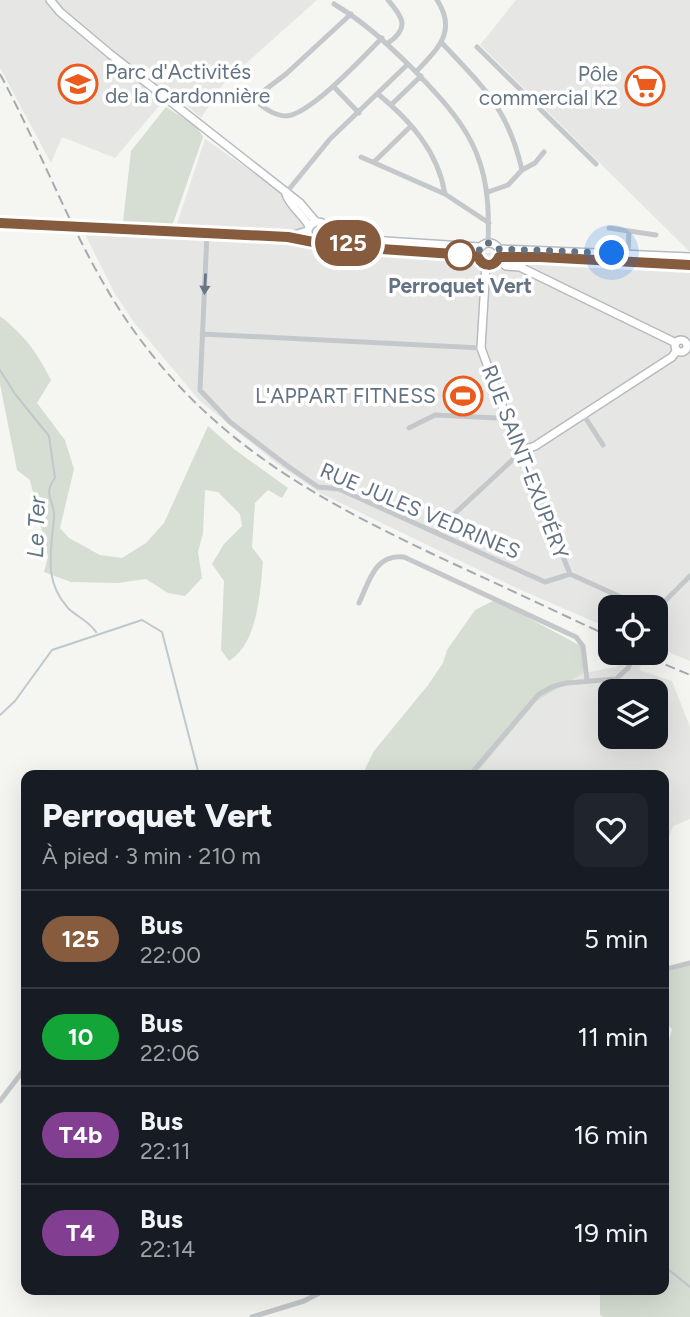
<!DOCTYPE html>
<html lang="fr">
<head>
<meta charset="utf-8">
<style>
  :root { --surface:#171b24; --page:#20242c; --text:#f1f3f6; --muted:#9ea1a6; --line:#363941 }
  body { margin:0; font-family:Figtree,sans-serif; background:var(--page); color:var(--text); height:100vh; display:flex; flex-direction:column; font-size:26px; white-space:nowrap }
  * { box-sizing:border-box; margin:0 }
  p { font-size:23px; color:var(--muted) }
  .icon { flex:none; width:38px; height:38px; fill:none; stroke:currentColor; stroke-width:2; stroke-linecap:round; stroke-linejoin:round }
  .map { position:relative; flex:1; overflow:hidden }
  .drawer { position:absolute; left:21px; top:770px; width:648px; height:525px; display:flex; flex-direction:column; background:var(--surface); border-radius:14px; box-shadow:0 7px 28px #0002 }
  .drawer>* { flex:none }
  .badge { padding:0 14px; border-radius:23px; font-size:24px; line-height:46px }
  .tools { position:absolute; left:598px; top:595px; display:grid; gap:14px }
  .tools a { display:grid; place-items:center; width:70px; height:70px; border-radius:14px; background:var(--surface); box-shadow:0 7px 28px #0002; font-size:35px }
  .you { position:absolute; width:35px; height:35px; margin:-18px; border:5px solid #fff; border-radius:50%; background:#1a73e8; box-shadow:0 0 0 10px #1a73e833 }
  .map>.badge { position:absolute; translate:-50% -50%; box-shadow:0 0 0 4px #fff }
  .round { display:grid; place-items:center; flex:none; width:74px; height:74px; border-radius:14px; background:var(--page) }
  .summary { display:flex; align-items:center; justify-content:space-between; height:119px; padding:0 21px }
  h1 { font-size:33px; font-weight:800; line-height:52px }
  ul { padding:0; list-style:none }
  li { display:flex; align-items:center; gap:21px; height:98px; padding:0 21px; border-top:2px solid var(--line) }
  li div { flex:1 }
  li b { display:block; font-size:26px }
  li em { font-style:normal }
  li .badge { min-width:77px; font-weight:700; text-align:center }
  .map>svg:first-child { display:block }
  .built { fill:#e6e7e5; fill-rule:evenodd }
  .green { fill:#d6ddd2 }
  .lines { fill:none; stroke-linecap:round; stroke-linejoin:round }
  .stream { stroke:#bec8cd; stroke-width:2 }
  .secondary-casing { stroke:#b7bbc0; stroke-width:10 }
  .street { stroke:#c5c8cb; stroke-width:5 }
  .secondary { stroke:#fff; stroke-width:7 }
  .rail { stroke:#a4aab0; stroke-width:2; stroke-dasharray:10 5; stroke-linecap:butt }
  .oneway { fill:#687788 }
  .line-casing { stroke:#fff; stroke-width:16 }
  .line { stroke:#875b3d; stroke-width:10 }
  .walk { stroke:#637384; stroke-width:7; stroke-dasharray:0 12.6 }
  .stop-dot { fill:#fff; stroke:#875b3d; stroke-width:3.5 }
  .labels { text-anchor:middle; stroke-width:7; stroke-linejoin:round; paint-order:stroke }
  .poi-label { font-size:21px; fill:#637384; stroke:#fff; text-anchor:end }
  .stop-label { font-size:21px; font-weight:bold; fill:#637384; stroke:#fff }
  .street-label { font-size:21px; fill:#637384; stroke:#fff }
  .water-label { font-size:23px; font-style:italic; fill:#5f7581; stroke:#fff }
</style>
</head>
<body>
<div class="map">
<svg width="690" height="1317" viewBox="0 0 690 1317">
  <rect width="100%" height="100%" fill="#f5f6f1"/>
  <!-- built -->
  <path class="built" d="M0,0H317L224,83L201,118L171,92L115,158L62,137L51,163L0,68Z
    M516,0H690V252L480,45Z
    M205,139L317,217L349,234L447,252L500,253L690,265V661L656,647V607H611V629L516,588L320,493L276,463L200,401L135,324L115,294L85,234L173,236Z
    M623,653H647L639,670L672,681L690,727V819L673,826L663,853V775H475L537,701L584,673L616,667ZM611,691H656V737H611Z"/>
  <!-- green -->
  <path class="green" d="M166,107L196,126L203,137L172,226L123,222L131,151Z
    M0,316C25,336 37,352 51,380L37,403L65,440L74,469L60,528L69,538L100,555L122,558L146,543L164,523L208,426L234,449L288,488L282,498L268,490L255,503L252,547L263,562C260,592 258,644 229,661L221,650L224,581L212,564L224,544L242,526L240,514L218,492L205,490L203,533L198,552L202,578L185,596L168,593L146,579L118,583L71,582L44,572L48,557L30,480L17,470L0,384Z
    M495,600L581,646L584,673L537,701L475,775H362L374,751L428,685L443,663L447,650L475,610Z
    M690,965V1317H603L600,1315V1290H663V1063L672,1029L663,1021V973Z"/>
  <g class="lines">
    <!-- stream -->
    <path class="stream" d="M0,370L15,394L49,436L55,478C42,495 55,501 54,517C52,549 42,579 68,608C77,617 89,621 96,632
      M0,715L15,701L52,650L142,620L162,632L199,775
      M663,1265L690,1287"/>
    <defs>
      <path id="secondary" d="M50,0L60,12L110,54L300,203L316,222
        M286,194C289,205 303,215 309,226
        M308 232a10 10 0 1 1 20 0a10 10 0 1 1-20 0Z
        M0,223L271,237H288L307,231
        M328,231L353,239L480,247
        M326,239C339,244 355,241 367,248L421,250L478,257
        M478 254a11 11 0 1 1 22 0a11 11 0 1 1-22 0Z
        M499,249L690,257
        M499,257H540L690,265
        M498,260L506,266L520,267L676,343
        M486,265L481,348L506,416L523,450L535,446L672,357L677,350
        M675 346a6 6 0 1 1 12 0a6 6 0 1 1-12 0Z"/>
    </defs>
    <!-- secondary casing -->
    <use href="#secondary" class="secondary-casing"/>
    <!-- street -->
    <path class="street" d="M334,4C364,22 384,41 409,65C468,125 492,155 488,243
      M351,14L286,74L253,99C262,106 273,116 286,116C310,115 364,56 382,38
      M388,43C410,28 403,17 388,0
      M442,43C483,87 508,108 522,170
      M477,47L596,164
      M416,72C437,49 458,32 437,0
      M334,87L359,113
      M378,94C411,121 438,152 445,194
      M391,105L421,76
      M361,157L445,194L489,223
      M374,162L411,126
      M488,192L508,185L522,170L535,163L544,152
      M286,193L330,139L408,64
      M609,228L656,235
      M207,233L200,390L230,422L289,467L318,487L339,489L545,582L570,574
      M628,254L629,231
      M202,334L481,348
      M583,414L603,445
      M409,428L435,415L498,418L506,416
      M523,450L526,463L570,574
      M436,531L523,450
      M570,574L643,607
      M359,603C369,582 375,553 404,557L576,637L583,646L587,680
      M656,610L690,576
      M470,775L539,694L554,686L567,683L616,679L628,668L635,653
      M663,970L690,963
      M0,1101L26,1067
      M252,1317L304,1301L325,1290"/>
    <!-- secondary -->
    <use href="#secondary" class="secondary"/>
    <!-- rail -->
    <path class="rail" d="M0,74C40,148 69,228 114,301C202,442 322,503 467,570C515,592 563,615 611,637
      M638,653L690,675"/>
  </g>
  <!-- one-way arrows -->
  <defs><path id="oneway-solid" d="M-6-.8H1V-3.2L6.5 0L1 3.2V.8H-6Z" transform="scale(1.75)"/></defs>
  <use class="oneway" href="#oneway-solid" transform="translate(205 284) rotate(93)"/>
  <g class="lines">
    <defs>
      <path id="line" d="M0,223L288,237L318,243L326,239C339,244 355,241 367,248L468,255L478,257C483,267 494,268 499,257H540L690,265"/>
    </defs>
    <!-- line casing -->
    <use href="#line" class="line-casing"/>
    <!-- line -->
    <use href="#line" class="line"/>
    <!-- walk -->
    <path class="walk" d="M460,255L478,257L480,247C486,241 493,242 499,249L612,253"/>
  </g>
  <!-- icons -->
  <defs>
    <symbol id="university-ring" viewBox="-11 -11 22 22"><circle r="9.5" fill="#fff" stroke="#ea5b1d" stroke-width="1.5"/><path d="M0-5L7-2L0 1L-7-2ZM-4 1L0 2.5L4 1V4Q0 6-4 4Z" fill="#ea5b1d"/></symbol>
    <symbol id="supermarket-ring" viewBox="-11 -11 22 22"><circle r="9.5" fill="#fff" stroke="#ea5b1d" stroke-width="1.5"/><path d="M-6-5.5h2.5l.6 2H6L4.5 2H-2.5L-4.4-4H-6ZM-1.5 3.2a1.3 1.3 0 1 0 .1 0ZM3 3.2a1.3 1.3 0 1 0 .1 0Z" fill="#ea5b1d"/></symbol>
    <symbol id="stadium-ring" viewBox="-11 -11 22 22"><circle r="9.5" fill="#fff" stroke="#ea5b1d" stroke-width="1.5"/><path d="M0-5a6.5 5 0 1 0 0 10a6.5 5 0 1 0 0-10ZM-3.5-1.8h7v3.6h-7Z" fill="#ea5b1d"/></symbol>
  </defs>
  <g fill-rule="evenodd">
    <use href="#university-ring" x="56" y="62" width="44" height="44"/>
    <use href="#supermarket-ring" x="623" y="64" width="44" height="44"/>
    <use href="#stadium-ring" x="441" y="374" width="44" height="44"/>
  </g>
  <!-- markers -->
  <circle class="stop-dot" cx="460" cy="255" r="14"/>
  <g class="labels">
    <!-- poi labels -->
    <g class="poi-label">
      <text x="105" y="79" text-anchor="start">Parc d'Activités<tspan x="105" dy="24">de la Cardonnière</tspan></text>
      <text x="618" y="81">Pôle<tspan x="618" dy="24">commercial K2</tspan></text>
      <text x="436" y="403">L'APPART FITNESS</text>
    </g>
    <!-- stop labels -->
    <g class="stop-label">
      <text x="460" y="293">Perroquet Vert</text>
    </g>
    <!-- street labels -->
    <g class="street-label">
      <text transform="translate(525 462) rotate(69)" y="7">RUE SAINT-EXUPÉRY</text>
      <text transform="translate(420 511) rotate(23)" y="7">RUE JULES VEDRINES</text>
    </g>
    <!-- water labels -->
    <g class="water-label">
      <text transform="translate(36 527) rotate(-88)" y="8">Le Ter</text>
    </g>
  </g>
</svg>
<div class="tools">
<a><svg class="icon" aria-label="locate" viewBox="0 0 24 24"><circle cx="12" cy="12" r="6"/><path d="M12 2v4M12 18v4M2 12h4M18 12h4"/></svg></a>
<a><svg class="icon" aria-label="layers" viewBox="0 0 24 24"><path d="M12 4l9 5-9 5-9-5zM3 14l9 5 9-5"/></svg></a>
</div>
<div class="you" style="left:612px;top:253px"></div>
<b class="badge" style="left:348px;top:243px;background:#875b3d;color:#fff">125</b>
<section class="drawer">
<div class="summary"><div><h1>Perroquet Vert</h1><p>À pied · 3 min · 210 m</p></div><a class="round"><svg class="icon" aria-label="heart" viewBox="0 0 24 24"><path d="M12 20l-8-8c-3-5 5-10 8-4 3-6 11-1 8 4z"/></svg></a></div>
<ul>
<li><span class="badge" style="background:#875b3d;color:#fff">125</span><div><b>Bus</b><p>22:00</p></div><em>5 min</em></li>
<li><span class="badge" style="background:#13a538;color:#fff">10</span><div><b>Bus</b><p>22:06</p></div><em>11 min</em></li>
<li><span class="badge" style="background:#823f91;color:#fff">T4b</span><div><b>Bus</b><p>22:11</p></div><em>16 min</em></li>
<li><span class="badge" style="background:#823f91;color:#fff">T4</span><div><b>Bus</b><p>22:14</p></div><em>19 min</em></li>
</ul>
</section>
</div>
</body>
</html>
